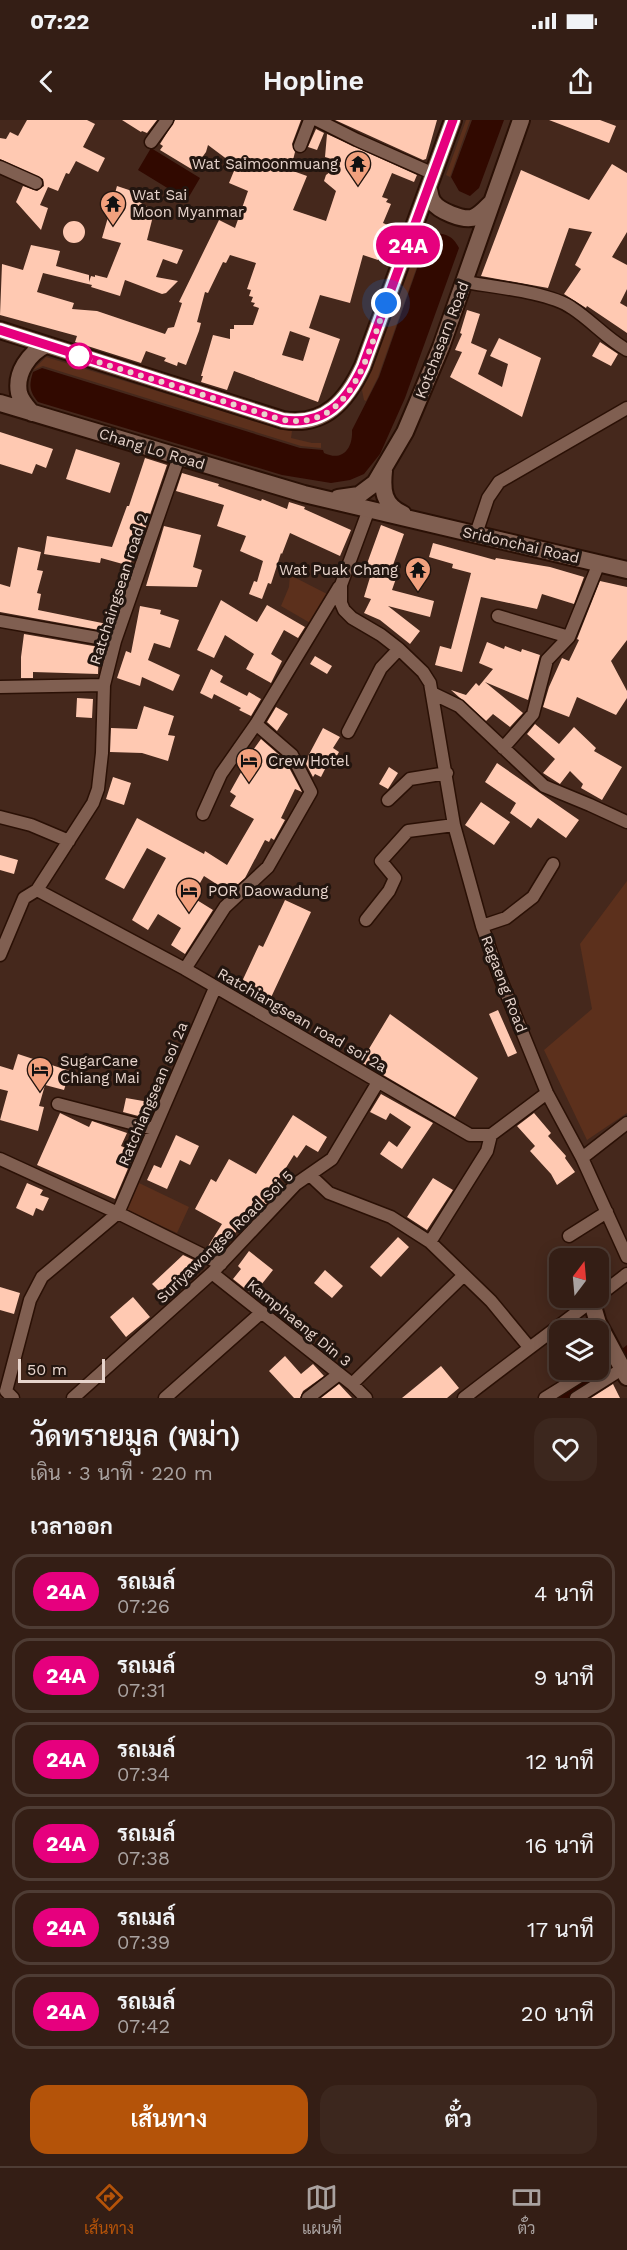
<!DOCTYPE html>
<html lang="th">
<head>
<meta charset="utf-8">
<style>
  :root { --surface:#341e15; --page:#3c271e; --text:#f1f3f6; --muted:#a9a2a0; --line:#4e3c34; --accent:#b45309 }
  body { margin:0; font-family:"Work Sans",Sarabun,sans-serif; background:var(--page); color:var(--text); height:100vh; display:flex; flex-direction:column; font-size:22px; white-space:nowrap }
  * { box-sizing:border-box; margin:0 }
  p { font-size:20px; color:var(--muted) }
  .icon { flex:none; width:33px; height:33px; fill:none; stroke:currentColor; stroke-width:2; stroke-linecap:round; stroke-linejoin:round }
  .map { position:relative; height:1278px; overflow:hidden }
  .side { display:flex; flex-direction:column; background:var(--surface); flex:1 }
  .side>* { flex:none }
  .badge { padding:0 12px; border-radius:20px; font-size:21px; line-height:39px }
  .needle { width:39px; rotate:16deg }
  .controls { position:absolute; left:549px; top:1128px; display:grid; gap:12px }
  .controls a { display:grid; place-items:center; width:60px; height:60px; border-radius:12px; background:var(--surface); box-shadow:0 3px 15px #0003,0 0 0 2px var(--line); font-size:30px }
  .scale { position:absolute; left:18px; bottom:15px; width:87px; box-sizing:border-box; padding-left:6px; border:3px solid #e7d4cc; border-top:0; font-size:16px; line-height:21px; white-space:nowrap; color:#e7d4cc; -webkit-text-stroke:4px #22150f; paint-order:stroke }
  .you { position:absolute; width:30px; height:30px; margin:-15px; border:4px solid #fff; border-radius:50%; background:#1a73e8; box-shadow:0 0 0 9px #1a73e833 }
  .map>.badge { position:absolute; translate:-50% -50%; box-shadow:0 0 0 3px #fff }
  h2 { padding:0 30px; font-size:22px; line-height:54px }
  .round { display:grid; place-items:center; flex:none; width:63px; height:63px; border-radius:18px; background:var(--page) }
  .overview { display:flex; align-items:center; justify-content:space-between; height:102px; padding:0 30px }
  h1 { font-size:28px; font-weight:600; line-height:45px }
  .button { display:flex; gap:12px; margin-top:auto; padding:12px 30px }
  .button a { flex:1; height:69px; border-radius:18px; background:var(--accent); color:#fff; font-size:24px; font-weight:600; line-height:69px; text-align:center }
  .button a+a { background:var(--page); color:var(--text) }
  ul { padding:0; list-style:none }
  li { display:flex; align-items:center; gap:18px; height:75px; margin:0 12px 9px; padding:0 18px; border:3px solid var(--line); border-radius:18px }
  li div { flex:1 }
  li b { display:block; font-size:22px }
  li em { font-style:normal }
  li .badge { min-width:66px; font-weight:700; text-align:center }
  .status { display:flex; justify-content:space-between; align-items:center; height:42px; padding:0 30px; background:var(--surface); direction:ltr }
  .status svg { height:16px; fill:currentColor }
  header { display:flex; justify-content:space-between; align-items:center; height:78px; padding:0 30px; background:var(--surface); font-size:27px; font-weight:600 }
  .menu { display:flex; justify-content:space-around; align-items:center; height:84px; border-top:2px solid var(--line); background:var(--surface); font-size:16px; color:var(--muted) }
  .menu a { display:grid; justify-items:center; gap:3px }
  .menu .selected { color:var(--accent) }
  .map>svg:first-child { display:block }
  .green { fill:#5c301c }
  .water { fill:#310900 }
  .building { fill:#ffc9b2; fill-rule:evenodd }
  .lines { fill:none; stroke-linecap:round; stroke-linejoin:round }
  .street-casing { stroke:#2a1005; stroke-width:15 }
  .secondary-casing { stroke:#2a1005; stroke-width:20 }
  .street { stroke:#805f51; stroke-width:12 }
  .secondary { stroke:#805f51; stroke-width:16 }
  .line-casing { stroke:#fff; stroke-width:14 }
  .line { stroke:#e6007e; stroke-width:9 }
  .walk { stroke:#e7d4cc; stroke-width:6; stroke-dasharray:0 10.8 }
  .stop-dot { fill:#fff; stroke:#e6007e; stroke-width:3 }
  .labels { text-anchor:middle; stroke-width:6; stroke-linejoin:round; paint-order:stroke }
  .poi-label { font-size:15px; fill:#e7d4cc; stroke:#22150f; text-anchor:start }
  .street-label { font-size:15px; fill:#e7d4cc; stroke:#22150f }
</style>
</head>
<body>
<div class="status"><b>07:22</b><svg viewBox="0 0 49 12"><path d="M0 12V9h3v3zM5 12V6h3v6zM10 12V3h3v9zM15 12V0h3v12zM26 1h20v11H26zM47 4h2v5h-2z"/></svg></div>
<header><svg class="icon" aria-label="back" viewBox="0 0 24 24"><path d="M15 5l-7 7 7 7"/></svg>Hopline<svg class="icon" aria-label="share" viewBox="0 0 24 24"><path d="M12 15V3M7 8l5-5 5 5M5 13v7h14v-7"/></svg></header>
<div class="map">
<svg width="627" height="1278" viewBox="0 0 627 1278">
  <rect width="100%" height="100%" fill="#45281c"/>
  <!-- green -->
  <path class="green" d="M466,0H470L450,57L446,55Z
    M422,116L427,118L378,257L366,281L364,280L362,270L371,250Z
    M46,237L281,309L292,311L291,318L312,323H321V328L301,326L43,246L33,250Z
    M290,455L329,475L312,504L281,486L289,467Z
    M627,761V993L587,1020L544,930L592,889L580,824Z
    M139,1063L189,1087L177,1113L127,1090Z"/>
  <!-- water -->
  <path class="water" d="M472,0H504L479,68L470,76L459,71L451,57Z
    M151,28L200,58L187,80L138,50Z
    M434,113C447,114 453,116 459,128L405,278L380,334L364,354L350,360L331,363L282,355L38,282C29,271 29,265 33,252L42,248L300,328L323,330L324,333C343,342 353,328 352,310L379,257L427,120Z
    M627,1225V1240L599,1262L570,1278H548L595,1250H598L599,1247Z"/>
  <!-- building -->
  <path class="building" d="M27,0H87L95,4L83,27L105,38L98,52L76,41L69,54L66,53L58,71L48,67L40,85L48,88L41,110L16,82L23,66L37,71L44,66L43,59L0,39V18L6,19L10,12L18,16Z
    M122,0H157L147,13L142,11L141,12Z
    M175,0H301L292,24L295,32L293,40L297,42L293,51L307,56L293,90L326,101L336,71L324,61L326,55L330,52L335,40L325,37L327,14L417,55L414,62L392,53L382,77L388,79L386,82L391,84L383,103L392,107L391,111L396,113L391,127L389,126L386,134L381,132L378,140L363,135L350,183L320,175L309,208L340,219L318,282L234,251L227,270L201,262L203,256H201L213,215L230,219V209H234V205H253L259,188L253,186L255,183L251,182L253,177L249,176L251,170L247,169L256,143L230,135L226,143L223,142L208,173L205,172L197,202L201,203L199,211L186,245L178,242L177,246L164,241L166,238L146,231L141,243L75,222L77,216L0,195L2,144L23,150L31,125L60,131L56,146L89,155V162L91,156L95,157V155L107,158L121,123L102,118L117,66L138,73L136,77L143,79L141,85L151,88L149,96L152,100L147,120L183,130L177,144L163,139L156,157L178,161L166,173L162,174L125,160L120,176L91,167L92,165L43,153L37,172L74,183L72,189L97,191L165,214L168,208L174,207L182,183L179,182L219,100L235,108L248,71L229,63L236,46L208,25L206,32L193,50L160,30L163,26L160,24ZM290,211L310,218L303,241L282,235Z
    M335,0H437L426,39L423,40Z
    M549,0H600L616,6L609,23Z
    M316,9L324,13L317,30L308,27Z
    M612,44L627,53V112L612,137L627,145V169L620,183L627,187V213L587,186L586,188L564,174L581,149L575,145L592,112L569,108L548,168L481,156L521,50L589,80Z
    M63 112a11 11 0 1 1 22 0a11 11 0 1 1-22 0Z
    M467,190L480,194L471,223L487,230L478,254L502,267L508,244L490,236L499,218L541,238L522,297L450,257L462,232L455,230L462,214L460,213Z
    M600,222L618,234L611,246L592,236Z
    M0,312L53,329L46,348L36,344L32,354L0,344Z
    M76,329L120,343L110,373L66,359Z
    M145,338L167,345L140,424L137,423L130,446L101,438L100,443L44,434L47,416L112,427L127,386H129Z
    M182,353L219,364L218,366L261,381L262,379L287,389L289,382L305,387L304,389L351,410L340,436L290,413L282,434L281,433L271,464L268,463L262,479L249,474L254,461L257,462L263,441L240,431L246,416L217,406L224,385L176,371Z
    M381,405L404,414L393,445L400,447L392,470L434,481L430,497L388,486L420,511L410,524L380,500L364,493L371,479L364,477L371,454L364,452Z
    M164,406L201,415L193,447L202,450L197,467L146,466Z
    M433,423L495,440L496,438L550,447L584,457L574,484L542,474L537,489L481,477L462,552L435,545L440,526L451,529L471,453L452,448L453,444L429,437Z
    M18,427L41,432L37,450L43,451L37,473L41,474L38,490L112,505L110,512L0,492V464L10,467Z
    M600,461L627,467V520L611,541L627,571V578L616,595L577,577L569,597L543,587L549,567L562,538L569,541L579,520L577,519Z
    M221,480L257,502L267,485L305,507L298,518L284,510L271,534L282,541L271,563L246,549L254,534L225,515L214,538L197,530Z
    M140,486L161,490L160,494L179,500L170,528L154,523L148,540L180,555L173,571L142,557L140,566L117,558L126,531L131,533Z
    M24,514L99,527L98,554L33,552V558H21V537Z
    M487,522L504,529L505,526L521,532L522,529L540,535L528,580L485,562L523,593L510,607L493,594L486,601L451,570L466,575L476,563L479,566L493,549L479,543Z
    M315,536L332,546L327,554L310,544Z
    M211,549L223,556L220,562L247,576L249,572L261,579L251,596L239,590L241,588L214,574L212,579L200,573Z
    M77,578L93,579L92,598L76,597Z
    M144,586L174,596L168,615L175,616L168,641L142,633L110,632L111,608L137,609Z
    M276,587L288,594L277,611L267,602Z
    M535,604L559,624L574,607L596,628L594,631L622,647L602,680L581,668L583,664L570,651L560,664L543,653L555,639L527,614Z
    M323,608L340,617L333,628L339,632L335,639L331,637L321,657L315,654L313,657L305,642Z
    M261,619L285,640L302,672L295,669L281,698L285,700L274,720L271,718L269,722L265,720L245,758L229,772L204,756L192,777L213,790L185,834L171,825L181,808L158,794L148,810L132,800L166,738L147,728L124,769L105,759L137,698L204,734L205,731L227,745L254,699L230,686L236,676L230,672L249,638L248,637Z
    M497,643L579,700L566,718L538,698L531,708L510,693L516,683L485,662Z
    M389,647L398,653L388,669L379,664Z
    M113,657L131,663L124,685L106,679Z
    M481,682L510,702L494,725L465,705Z
    M0,735L18,740L14,754L0,750Z
    M285,780L311,792L267,886L238,870L259,825L263,827Z
    M498,890L517,933L508,937L489,894Z
    M390,894L478,958L455,997L361,942Z
    M18,934L70,951L64,970L45,965L39,986L44,987L38,1011L0,1000L8,971L0,969V946L13,950Z
    M381,974L433,1003L402,1049L380,1034L389,1021L397,1027L411,1007L390,993L386,1000L370,992Z
    M126,978L149,982L146,998L123,992Z
    M60,993L89,1007L92,1001L127,1013L121,1026L135,1032L115,1079L37,1045Z
    M534,993L551,1013L548,1016L566,1036L565,1038L575,1052L557,1065L551,1054L530,1031L535,1026L517,1006Z
    M293,995L327,1017L318,1032L306,1025L297,1038L294,1035L277,1062L281,1065L275,1074L266,1084L257,1079L245,1100L219,1134L207,1128L222,1104L195,1089L211,1059L216,1062L229,1039L256,1054Z
    M176,1015L199,1026L190,1045L180,1040L167,1069L147,1060L154,1045L161,1048Z
    M433,1058L453,1070L427,1110L407,1097Z
    M27,1063L43,1070L40,1075L49,1078L43,1091L36,1088L33,1096L16,1088Z
    M398,1117L409,1127L381,1157L370,1147Z
    M249,1131L273,1150L253,1175L233,1159L241,1149L238,1146Z
    M183,1135L204,1145L167,1179L152,1164Z
    M325,1150L343,1166L332,1178L314,1163Z
    M0,1167L20,1173L14,1194L0,1190Z
    M133,1177L150,1197L126,1217L110,1197Z
    M285,1236L301,1254L313,1244L324,1256L303,1271L300,1278H294L269,1251Z
    M441,1246L459,1268L447,1278H402Z
    M339,1264L352,1278H321Z
    M613,1264L620,1278H591Z"/>
  <g class="lines">
    <defs>
      <path id="street" d="M317,0L357,20L434,54
        M151,22L167,0
        M300,26L310,0
        M0,47L36,63
        M465,162C493,167 549,172 572,188C592,201 606,218 627,230
        M369,389L341,465V483L344,490L352,498L381,515L399,529L423,552L430,563L454,705L482,806L499,855L547,973L582,1038L627,1137
        M476,414L488,378L499,362L627,288
        M498,496L569,517
        M0,501L115,521
        M0,567L104,565
        M434,574L459,586L544,666L590,685L627,702
        M348,612L381,548L399,529
        M503,628L533,594L547,540L569,517L599,443
        M388,680L410,659L447,653
        M203,694L221,654L256,604L339,467
        M0,697L31,705L69,721
        M37,770L185,849L470,1015H491L547,973
        M366,800L389,771L395,758L381,741L408,711L454,705
        M482,806L506,798L533,777L553,744
        M0,835L24,778L37,770L93,683L98,669L102,633L104,565L115,521L179,337
        M185,849L225,787L268,747L311,672L292,635L256,604
        M58,984L154,1009
        M582,1038L627,1003
        M0,1039L118,1093L221,1144
        M311,1056L329,1073L391,1097L430,1122L491,1181L529,1227
        M569,1116L607,1092
        M430,1122L487,1031L491,1015
        M212,1153L352,1264L366,1278
        M598,1243L613,1231
        M352,1264L464,1155
        M13,1278L6,1271L30,1180L42,1157L118,1093L215,868
        M73,1278L212,1153L296,1064L332,1039L378,962
        M165,1278L262,1192
        M308,1278L339,1254
        M464,1278C518,1236 573,1196 627,1154
        M545,1278L590,1250
        M576,1278L622,1249"/>
      <path id="secondary" d="M429,69C430,74 430,78 433,82C439,91 462,100 472,98C479,96 486,88 491,83
        M0,210L283,300C325,307 347,280 363,246L453,0
        M0,283L304,374L627,450
        M32,293C27,287 21,281 19,273C15,253 29,233 46,225
        M384,351C382,370 383,385 403,394
        M338,378L359,375L375,363L405,312L441,227L521,0
        M592,1183L598,1203L627,1257"/>
    </defs>
    <!-- street casing -->
    <use href="#street" class="street-casing"/>
    <!-- secondary casing -->
    <use href="#secondary" class="secondary-casing"/>
    <!-- street -->
    <use href="#street" class="street"/>
    <!-- secondary -->
    <use href="#secondary" class="secondary"/>
  </g>
  <g class="lines">
    <defs>
      <path id="line" d="M0,210L283,300C325,306 347,281 363,246L453,0"/>
    </defs>
    <!-- line casing -->
    <use href="#line" class="line-casing"/>
    <!-- line -->
    <use href="#line" class="line"/>
    <!-- walk -->
    <path class="walk" d="M79,236L283,300C352,311 368,233 386,183"/>
  </g>
  <!-- icons -->
  <defs>
    <symbol id="temple-pin" viewBox="-11 -11 22 30"><path d="M0 17L-7.5 6A9.5 9.5 0 1 1 7.5 6Z" fill="#f2a17e" stroke="#22150f"/><path d="M0-6L5-2H3V0L6.5 2.5H4V6H1.5V3h-3V6H-4V2.5H-6.5L-3 0V-2H-5Z" fill="#111"/></symbol>
    <symbol id="hotel-pin" viewBox="-11 -11 22 30"><path d="M0 17L-7.5 6A9.5 9.5 0 1 1 7.5 6Z" fill="#f2a17e" stroke="#22150f"/><path d="M-6-4.5h1.5V1H6V5H4.5V3h-9V5H-6ZM-4 0a1.8 1.8 0 1 1 3.6 0ZM.5 0V-2.5h3Q6-2.5 6 0Z" fill="#111"/></symbol>
  </defs>
  <g fill-rule="evenodd">
    <use href="#temple-pin" x="343" y="29" width="30" height="40"/>
    <use href="#temple-pin" x="98" y="69" width="30" height="40"/>
    <use href="#temple-pin" x="403" y="435" width="30" height="40"/>
    <use href="#hotel-pin" x="234" y="626" width="30" height="40"/>
    <use href="#hotel-pin" x="174" y="756" width="30" height="40"/>
    <use href="#hotel-pin" x="25" y="935" width="30" height="40"/>
  </g>
  <!-- markers -->
  <circle class="stop-dot" cx="79" cy="236" r="12"/>
  <g class="labels">
    <!-- poi labels -->
    <g class="poi-label">
      <text x="338" y="49" text-anchor="end">Wat Saimoonmuang</text>
      <text x="132" y="80">Wat Sai<tspan x="132" dy="17">Moon Myanmar</tspan></text>
      <text x="398" y="455" text-anchor="end">Wat Puak Chang</text>
      <text x="268" y="646">Crew Hotel</text>
      <text x="208" y="776">POR Daowadung</text>
      <text x="60" y="946">SugarCane<tspan x="60" dy="17">Chiang Mai</tspan></text>
    </g>
    <!-- street labels -->
    <g class="street-label">
      <text transform="translate(442 220) rotate(-69)" y="5">Kotchasarn Road</text>
      <text transform="translate(152 329) rotate(17)" y="5">Chang Lo Road</text>
      <text transform="translate(521 425) rotate(13)" y="5">Sridonchai Road</text>
      <text transform="translate(119 469) rotate(-72)" y="5">Ratchaingsean road 2</text>
      <text transform="translate(504 864) rotate(69)" y="5">Ragaeng Road</text>
      <text transform="translate(302 900) rotate(30)" y="5">Ratchiangsean road soi 2a</text>
      <text transform="translate(153 974) rotate(-67)" y="5">Ratchiangsean soi 2a</text>
      <text transform="translate(225 1117) rotate(-44)" y="5">Suriyawongse Road Soi 5</text>
      <text transform="translate(299 1203) rotate(39)" y="5">Kamphaeng Din 3</text>
    </g>
  </g>
</svg>
<div class="controls">
<a><svg class="needle" viewBox="-14 -14 28 28"><path d="M0-13l5 13h-10z" fill="#e53935"/><path d="M0 13l5-13h-10z" fill="#a9a2a0"/></svg></a>
<a><svg class="icon" aria-label="layers" viewBox="0 0 24 24"><path d="M12 4l9 5-9 5-9-5zM3 14l9 5 9-5"/></svg></a>
</div>
<div class="scale">50 m</div>
<div class="you" style="left:386px;top:183px"></div>
<b class="badge" style="left:408px;top:125px;background:#e6007e;color:#fff">24A</b>
</div>
<section class="side">
<div class="overview"><div><h1>วัดทรายมูล (พม่า)</h1><p>เดิน · 3 นาที · 220 m</p></div><a class="round"><svg class="icon" aria-label="heart" viewBox="0 0 24 24"><path d="M12 20l-8-8c-3-5 5-10 8-4 3-6 11-1 8 4z"/></svg></a></div>
<h2>เวลาออก</h2>
<ul>
<li><span class="badge" style="background:#e6007e;color:#fff">24A</span><div><b>รถเมล์</b><p>07:26</p></div><em>4 นาที</em></li>
<li><span class="badge" style="background:#e6007e;color:#fff">24A</span><div><b>รถเมล์</b><p>07:31</p></div><em>9 นาที</em></li>
<li><span class="badge" style="background:#e6007e;color:#fff">24A</span><div><b>รถเมล์</b><p>07:34</p></div><em>12 นาที</em></li>
<li><span class="badge" style="background:#e6007e;color:#fff">24A</span><div><b>รถเมล์</b><p>07:38</p></div><em>16 นาที</em></li>
<li><span class="badge" style="background:#e6007e;color:#fff">24A</span><div><b>รถเมล์</b><p>07:39</p></div><em>17 นาที</em></li>
<li><span class="badge" style="background:#e6007e;color:#fff">24A</span><div><b>รถเมล์</b><p>07:42</p></div><em>20 นาที</em></li>
</ul>
<div class="button"><a>เส้นทาง</a><a>ตั๋ว</a></div>
</section>
<nav class="menu">
<a class="selected"><svg class="icon" aria-label="directions" viewBox="0 0 24 24"><path d="M12 3l9 9-9 9-9-9zM9 14v-3h6M13 9l2 2-2 2"/></svg>เส้นทาง</a>
<a><svg class="icon" aria-label="map" viewBox="0 0 24 24"><path d="M3 6l6-2 6 2 6-2v14l-6 2-6-2-6 2zM9 4v14M15 6v14"/></svg>แผนที่</a>
<a><svg class="icon" aria-label="tickets" viewBox="0 0 24 24"><path d="M3 7h18v10H3zM15 7v10"/></svg>ตั๋ว</a>
</nav>
</body>
</html>
